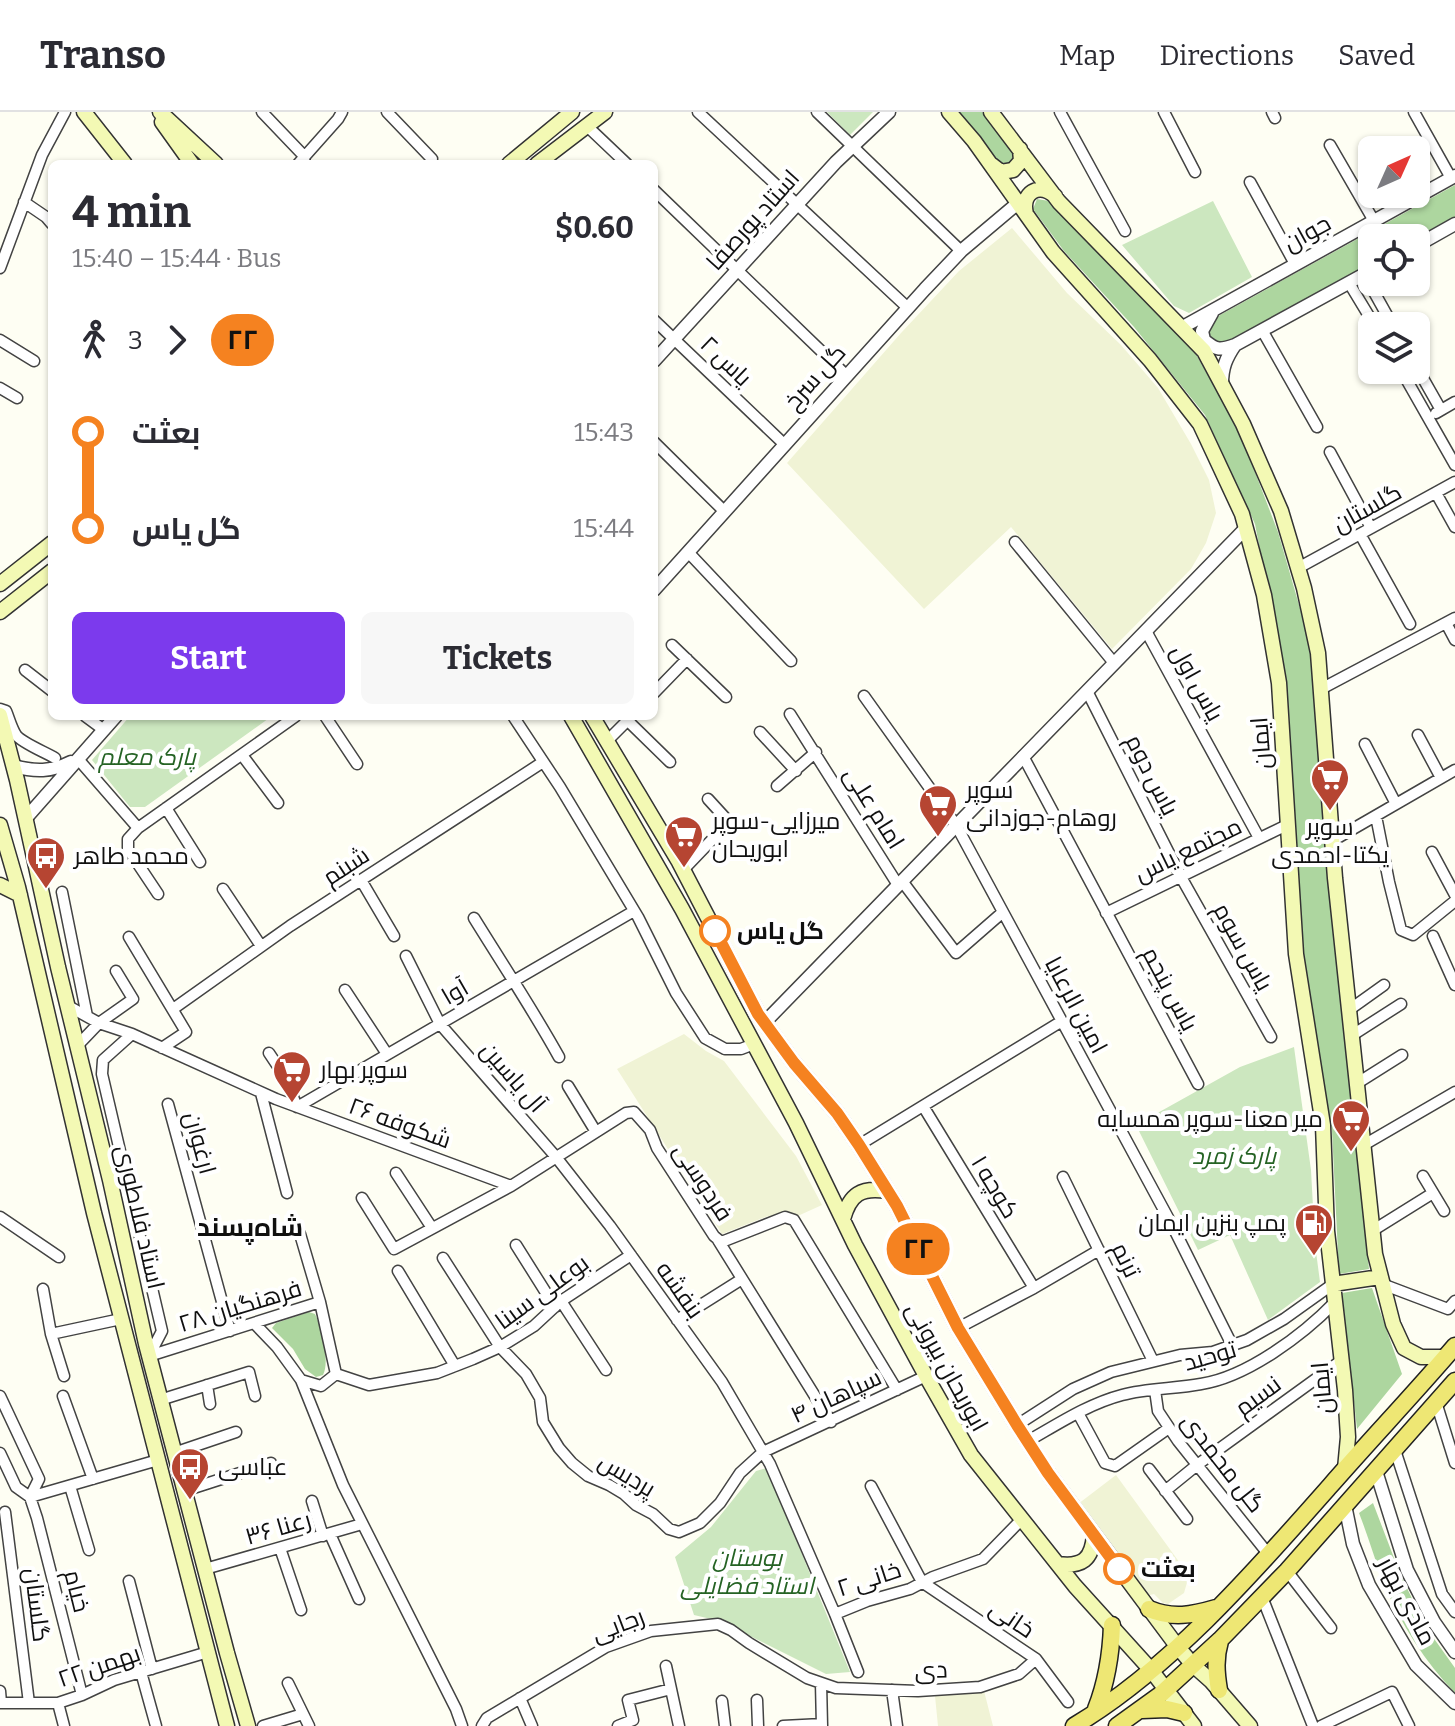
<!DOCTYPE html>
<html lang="en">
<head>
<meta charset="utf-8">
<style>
  :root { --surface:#fff; --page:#f7f7f7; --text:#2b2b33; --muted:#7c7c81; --line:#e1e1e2; --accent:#7c3aed }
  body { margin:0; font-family:Bitter,Cairo,serif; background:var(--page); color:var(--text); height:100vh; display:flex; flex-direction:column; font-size:30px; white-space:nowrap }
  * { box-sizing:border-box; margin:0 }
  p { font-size:26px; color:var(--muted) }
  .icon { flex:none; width:44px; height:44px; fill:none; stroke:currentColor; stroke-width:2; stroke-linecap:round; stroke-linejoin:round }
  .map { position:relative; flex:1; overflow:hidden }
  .details { position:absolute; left:48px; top:48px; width:610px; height:560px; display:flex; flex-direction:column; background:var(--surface); border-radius:12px; box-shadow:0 2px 6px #0004 }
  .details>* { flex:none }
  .badge { padding:0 16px; border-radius:26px; font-size:28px; line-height:52px }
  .needle { width:52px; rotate:45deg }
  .tools { position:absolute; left:1358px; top:24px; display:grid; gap:16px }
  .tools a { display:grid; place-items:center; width:72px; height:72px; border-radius:12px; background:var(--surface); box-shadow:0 2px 6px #0004; font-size:40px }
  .map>.badge { position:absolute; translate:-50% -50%; box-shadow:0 0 0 4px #fff }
  .legs { display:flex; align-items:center; gap:12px; height:88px; padding:0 24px; font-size:26px }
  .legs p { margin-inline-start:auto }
  .overview { display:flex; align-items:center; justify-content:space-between; height:136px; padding:0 24px }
  h1 { font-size:44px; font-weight:700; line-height:60px }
  .primary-button { display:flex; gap:16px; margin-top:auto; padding:16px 24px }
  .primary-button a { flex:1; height:92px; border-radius:12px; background:var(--accent); color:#fff; font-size:32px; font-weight:700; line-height:92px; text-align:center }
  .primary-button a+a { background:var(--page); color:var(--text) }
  ul { padding:0 24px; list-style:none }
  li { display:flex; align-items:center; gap:28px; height:96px; font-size:30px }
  li i { display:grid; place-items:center; width:12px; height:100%; margin:0 10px; background:currentColor }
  li i::after { content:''; width:20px; height:20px; margin:-10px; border:6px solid; border-radius:50%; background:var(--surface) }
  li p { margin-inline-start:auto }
  li:first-child i { background:linear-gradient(#0000 50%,currentColor 0) }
  li:last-child i { background:linear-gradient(currentColor 50%,#0000 0) }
  header { display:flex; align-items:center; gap:48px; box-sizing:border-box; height:112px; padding:0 40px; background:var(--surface); border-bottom:2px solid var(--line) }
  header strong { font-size:38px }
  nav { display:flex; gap:44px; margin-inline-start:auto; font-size:28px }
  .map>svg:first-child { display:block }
  .farmland { fill:#f0f3d5 }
  .green { fill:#cce7bf }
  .forest { fill:#add69f }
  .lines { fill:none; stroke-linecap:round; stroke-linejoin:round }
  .minor-casing { stroke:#434343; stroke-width:13 }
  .tertiary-casing { stroke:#434343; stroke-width:15 }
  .secondary-casing { stroke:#323232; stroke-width:17 }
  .primary-casing { stroke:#212121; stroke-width:19 }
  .minor { stroke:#fff; stroke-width:10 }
  .tertiary { stroke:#fff; stroke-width:12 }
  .secondary { stroke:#f3f9b4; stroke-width:14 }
  .primary { stroke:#eee774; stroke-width:16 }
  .line-1-casing { stroke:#fff; stroke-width:18 }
  .line-1 { stroke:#f58220; stroke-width:12 }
  .stop-1-dot { fill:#fff; stroke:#f58220; stroke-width:4 }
  .labels { text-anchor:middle; stroke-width:8; stroke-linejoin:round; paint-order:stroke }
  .street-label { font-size:24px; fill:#101010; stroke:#fff }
  .park-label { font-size:24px; font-style:italic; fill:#256324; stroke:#fff }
  .poi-label { font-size:24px; fill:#101010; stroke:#fff; text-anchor:start }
  .stop-label { font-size:24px; font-weight:bold; fill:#101010; stroke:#fff; text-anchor:start }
  .neighbourhood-label { font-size:26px; font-weight:bold; fill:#101010; stroke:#fff }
</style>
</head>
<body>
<header>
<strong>Transo</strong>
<nav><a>Map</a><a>Directions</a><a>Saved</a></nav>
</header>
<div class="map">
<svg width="1455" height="1614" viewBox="0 0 1455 1614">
  <rect width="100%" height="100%" fill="#fefef3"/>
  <!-- farmland -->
  <path class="farmland" d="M1012,116L1067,181L1121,233L1158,276L1191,332L1209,368L1216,401L1206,431L1191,457L1112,537L1011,415L924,497L787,351L901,221L959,159Z
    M684,922L706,939L724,949L796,1044L822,1093L780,1112L768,1104L722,1122L617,957Z
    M1116,1363L1185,1458L1188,1467L1184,1481L1168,1492L1163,1491L1154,1482L1146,1484L1078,1392Z
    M984,1579L993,1614H938L935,1584Z"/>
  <!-- green -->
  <path class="green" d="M827,0H873L850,23Z
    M1213,89L1252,165L1189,201L1174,194L1122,133Z
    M130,604H272L145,695H130L92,648Z
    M1294,935L1311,1058L1315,1132L1320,1170L1268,1208L1230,1123L1198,1138L1136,1013L1240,955Z
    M767,1356L850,1560L826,1562L750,1524L711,1507L694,1503L675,1445L711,1415L756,1359Z"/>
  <!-- forest -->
  <path class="forest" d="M958,0H982L1007,30L1015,44L1011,51H998Z
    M1455,73V105L1416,127L1372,126V151L1224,233L1212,230L1206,222L1208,213L1220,203Z
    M1037,87L1049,89L1196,242L1240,321L1278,420L1312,538L1336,828L1369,1157L1339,1162L1332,1019L1301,836L1285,569L1255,412L1205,303L1134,215L1064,139L1033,97Z
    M1372,1176L1402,1262L1357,1317L1342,1181Z
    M309,1200L315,1202C322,1216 330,1250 323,1263L316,1265L305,1257L293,1237L272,1216L276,1211Z
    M1373,1391L1399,1459L1415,1493L1430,1521L1455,1556V1581C1425,1550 1401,1512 1384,1472C1375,1448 1368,1424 1359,1401Z"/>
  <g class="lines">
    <defs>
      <path id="minor" d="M262,0L305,45
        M387,0L432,47
        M698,0L908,196
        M817,0L961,139
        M1060,0L1125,119
        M1164,0L1195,60
        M1272,0L1275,6
        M1414,0L1451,66
        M587,14L627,52
        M1330,33L1374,109
        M298,52L338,7L342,0
        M1250,70L1295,152
        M654,78L846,263
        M24,90L46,105L52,112
        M0,156L42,43L65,0
        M1364,162L1393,214
        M1349,171L1375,214
        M654,208L784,332
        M1262,218L1317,315
        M0,228L34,249
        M1416,254L1441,298
        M1401,258L1455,353
        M0,276L17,286
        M1436,301L1455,290
        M654,330L724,399
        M1330,340L1371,416
        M1436,381L1455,415
        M1360,422L1410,512
        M1015,430L1114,551
        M688,440L791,549
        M1298,456L1455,370
        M1446,511L1455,528
        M1146,519L1259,726
        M672,533L726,585
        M25,558L52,579
        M1321,577L1455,506
        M1087,579L1181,765L1271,925
        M654,581L687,547
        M864,584L956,713L1172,1113L1232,1233
        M0,597L6,599C9,606 11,615 16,623C22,631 45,640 55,646
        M790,602L898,773
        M85,604L104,618
        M325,604L357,652
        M513,604L560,675L638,805L676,881L705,926L725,937H741L754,932
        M627,608L670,650
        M760,620L796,659
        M1418,623L1441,666
        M607,629L631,605
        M1365,632L1396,692
        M242,643L278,691
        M1023,644L1198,972
        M78,647L138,716
        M777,674L816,640
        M166,696L200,750
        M1376,704L1389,770L1401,818L1413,823L1455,789
        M1332,729L1455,658
        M1432,740L1455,783
        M683,758L729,710L708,687
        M361,768L394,824
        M902,769L956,841L1003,800
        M223,777L261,834
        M62,780L87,904
        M158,782L128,737V727L138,716L296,604
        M1106,801L1289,712
        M474,806C503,853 533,898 559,945
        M1433,824L1455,873
        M129,825L186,920L162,936
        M406,844L440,912L556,1045L610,1114L722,1270L770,1352L835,1502L867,1489L910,1477L933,1465L983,1447L1022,1407
        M345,878L387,942
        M68,894L99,911L132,922L276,987L511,1074
        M173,897L290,814L543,650
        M1349,898L1384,873
        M132,922L103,948L102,962L162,1219L149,1244
        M1351,924L1401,892
        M77,934L99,911L133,887L116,859
        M269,941L285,965L297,995L634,799
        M1356,972L1402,943
        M568,974L596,1020
        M261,981L287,1081
        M168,992L230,1219
        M923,994L1034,1176
        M859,1033L1062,909
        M1362,1034L1455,980
        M396,1061L432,1116
        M1423,1064L1444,1099
        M1063,1065L1153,1249
        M362,1086L394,1137L511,1074L626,1001L634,1000L650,1018L657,1036L714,1124L720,1129H724L785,1105L794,1108L897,1278
        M0,1105L59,1145
        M1372,1119L1433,1081
        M300,1122L320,1190L336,1262
        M718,1128L831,1310
        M516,1133L555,1195
        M443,1146L500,1235L526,1262L540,1286L543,1310L559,1336L572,1351L588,1364L609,1373L624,1382L636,1393L653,1402L669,1417L679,1420L700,1411L720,1391L740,1361L763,1340L926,1264
        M398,1159L455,1254
        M1382,1172L1448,1197L1455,1189
        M43,1177L51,1222L64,1264
        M561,1189L606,1258
        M677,1208L742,1167
        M254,1211L277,1235L301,1268L321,1274L336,1262
        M958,1216L1034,1176L1099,1138
        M51,1222L121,1207
        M149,1244L320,1190
        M336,1262L369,1273L437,1261L473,1247L500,1235L534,1214L561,1189L631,1143
        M301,1268L343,1373L456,1597L462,1614
        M207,1273L210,1292
        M1155,1278L1158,1299L1178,1329L1269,1443
        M0,1284L39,1367L30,1385
        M63,1284L93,1367
        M160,1288L249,1260L255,1284
        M1436,1290L1455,1351
        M1078,1301L1105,1351L1115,1354L1169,1316
        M1017,1313L1073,1277L1111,1260L1180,1243L1213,1240L1247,1228L1284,1207L1333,1172
        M1028,1329C1058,1312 1088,1292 1122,1283C1147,1276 1175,1277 1201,1272C1247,1265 1303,1223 1335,1190
        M1395,1338L1442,1482L1455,1500
        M0,1341L16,1375L30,1385L37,1406L82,1583
        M174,1341L236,1320
        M1149,1357L1187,1407
        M70,1374L89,1438
        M871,1374L922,1470L1036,1547L1068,1590
        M184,1379L271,1351
        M1165,1379L1197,1353L1342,1248
        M30,1385L158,1348
        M312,1389L323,1424
        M5,1400L29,1591
        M330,1422L359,1487
        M280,1436L301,1498
        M205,1457L362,1412
        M1287,1459L1331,1516
        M129,1469L152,1557
        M1262,1485L1313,1614
        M835,1502L858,1560
        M666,1554L679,1614
        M141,1560L156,1614
        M288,1571L309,1614
        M821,1571L822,1614
        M892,1578L897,1614
        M0,1579L1,1591
        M520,1586L532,1614
        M757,1588L758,1614
        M722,1589L725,1614
        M0,1591H58L82,1583L114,1568L208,1540
        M58,1591L64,1614
        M263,1614L303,1602
        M482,1614L487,1606L606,1535L651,1519L718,1512L731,1518L749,1531L807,1566L836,1576L918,1579L980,1575L1019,1562L1036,1547
        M618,1614L633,1608L628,1588L671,1577
        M783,1614L822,1612
        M1321,1614L1392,1580L1409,1614"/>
      <path id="tertiary" d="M1416,134L1455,112
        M1212,201L1202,219L1204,228C1217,239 1220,238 1235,233
        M1181,216L1455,64
        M654,249L836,50L889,0
        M1222,272C1222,256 1226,246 1235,233L1372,158
        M654,478L925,177L961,139L1018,91
        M14,654C35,660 51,660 71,650
        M26,706L116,604
        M764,911L1246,416
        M1376,1359L1407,1458L1434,1510L1455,1540
        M1345,1393L1353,1432L1369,1473L1416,1553L1455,1591"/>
      <path id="secondary" d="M84,0L125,52
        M160,0L216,52
        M949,0L974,29L1053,140L1150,248L1200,312L1242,402L1264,483L1279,571L1296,842L1323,1013L1327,1119L1345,1278L1348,1325L1345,1357
        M991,0L1059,90L1204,239L1243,312L1281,399L1304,476L1318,541L1335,766L1375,1142L1393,1212L1404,1236L1421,1245H1446
        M162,10L192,52
        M509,52L572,0
        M537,52L605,0
        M992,53L1001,60L1013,58L1021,49L1020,37
        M1026,102C1021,81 1038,70 1055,84
        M0,472L52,431
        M0,500L52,459
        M0,603L17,668L58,855L110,1068L146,1232L227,1541L248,1614
        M571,604L682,797L796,1011L855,1133L926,1264L971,1343L1075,1474L1151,1558L1194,1614
        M592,604L679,750L758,902L794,951L837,1001L859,1033L897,1094L958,1216L1017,1313L1048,1361L1177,1534L1193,1553L1211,1569L1250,1614
        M0,713L18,775L94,1101L227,1614
        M0,773L20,783
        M843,1107C850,1082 861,1075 887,1079
        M1333,1172L1380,1165
        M1058,1452C1082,1455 1092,1448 1094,1423"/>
      <path id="primary" d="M1149,1497C1173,1507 1192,1503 1216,1496
        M1219,1578C1216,1560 1215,1546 1220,1529
        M1096,1597C1107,1569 1111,1544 1112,1513
        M1142,1598L1167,1597L1184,1601
        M1074,1614C1171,1556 1255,1459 1330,1374C1371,1327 1414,1282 1455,1234
        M1117,1614L1160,1583L1220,1528L1287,1459L1455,1269"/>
    </defs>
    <!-- minor casing -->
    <use href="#minor" class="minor-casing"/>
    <!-- tertiary casing -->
    <use href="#tertiary" class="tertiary-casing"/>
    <!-- secondary casing -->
    <use href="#secondary" class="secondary-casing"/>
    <!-- primary casing -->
    <use href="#primary" class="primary-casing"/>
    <!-- minor -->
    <use href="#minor" class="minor"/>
    <!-- tertiary -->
    <use href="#tertiary" class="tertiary"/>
    <!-- secondary -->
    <use href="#secondary" class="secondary"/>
    <!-- primary -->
    <use href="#primary" class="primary"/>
  </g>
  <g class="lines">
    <defs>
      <path id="line-1" d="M715,819L758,902L794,951L837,1001L859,1033L897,1094L958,1216L1017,1313L1048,1361L1119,1457"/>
    </defs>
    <!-- line-1 casing -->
    <use href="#line-1" class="line-1-casing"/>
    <!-- line-1 -->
    <use href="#line-1" class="line-1"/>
  </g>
  <!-- icons -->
  <defs>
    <symbol id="supermarket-pin" viewBox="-11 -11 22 30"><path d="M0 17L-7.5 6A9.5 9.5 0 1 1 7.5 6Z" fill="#b64532" stroke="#fff"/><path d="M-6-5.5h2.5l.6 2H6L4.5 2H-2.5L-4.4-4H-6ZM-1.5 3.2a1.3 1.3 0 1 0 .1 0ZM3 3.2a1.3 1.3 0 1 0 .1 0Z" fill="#fff"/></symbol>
    <symbol id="bus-pin" viewBox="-11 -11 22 30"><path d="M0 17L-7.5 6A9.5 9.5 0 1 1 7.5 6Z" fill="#b64532" stroke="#fff"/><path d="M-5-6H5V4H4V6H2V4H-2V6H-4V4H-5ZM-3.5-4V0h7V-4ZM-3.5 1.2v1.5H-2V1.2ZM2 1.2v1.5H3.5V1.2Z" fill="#fff"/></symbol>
    <symbol id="fuel-pin" viewBox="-11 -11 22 30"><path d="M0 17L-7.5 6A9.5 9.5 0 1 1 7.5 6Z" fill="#b64532" stroke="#fff"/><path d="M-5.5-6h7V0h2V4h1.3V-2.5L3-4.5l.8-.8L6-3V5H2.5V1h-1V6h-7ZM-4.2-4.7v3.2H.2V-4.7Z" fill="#fff"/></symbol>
  </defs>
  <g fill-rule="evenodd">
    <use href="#supermarket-pin" x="1308" y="644" width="44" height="60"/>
    <use href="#supermarket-pin" x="916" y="670" width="44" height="60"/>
    <use href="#supermarket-pin" x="662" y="701" width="44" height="60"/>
    <use href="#bus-pin" x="24" y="722" width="44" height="60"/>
    <use href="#supermarket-pin" x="270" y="936" width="44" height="60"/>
    <use href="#supermarket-pin" x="1329" y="985" width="44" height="60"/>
    <use href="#fuel-pin" x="1292" y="1089" width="44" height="60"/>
    <use href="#bus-pin" x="168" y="1333" width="44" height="60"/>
  </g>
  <!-- markers -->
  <g class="stop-1-dot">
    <circle cx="715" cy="819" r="14"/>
    <circle cx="1119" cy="1457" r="14"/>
  </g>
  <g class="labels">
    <!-- street labels -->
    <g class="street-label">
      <text transform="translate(753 108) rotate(-48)" y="8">استاد پورصفا</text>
      <text transform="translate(1307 121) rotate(-29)" y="8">جوان</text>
      <text transform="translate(726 249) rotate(44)" y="8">یاس ۲</text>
      <text transform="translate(815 265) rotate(-48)" y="8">گل سرخ</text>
      <text transform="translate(1367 396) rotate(-29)" y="8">گلستان</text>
      <text transform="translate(1197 571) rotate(61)" y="8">یاس اول</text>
      <text transform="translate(1261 631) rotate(-94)" y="8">ایمان</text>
      <text transform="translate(1152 663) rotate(63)" y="8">یاس دوم</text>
      <text transform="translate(874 696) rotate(58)" y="8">امام علی</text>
      <text transform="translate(1188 738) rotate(-26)" y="8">مجتمع یاس</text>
      <text transform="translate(346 754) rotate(-33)" y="8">شبنم</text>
      <text transform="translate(1243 835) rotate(61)" y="8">یاس سوم</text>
      <text transform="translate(1170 877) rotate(62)" y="8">یاس پنجم</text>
      <text transform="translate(455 880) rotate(-30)" y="8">آوا</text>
      <text transform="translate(1076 893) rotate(62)" y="8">امین الرعایا</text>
      <text transform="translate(513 965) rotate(49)" y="8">آل یاسین</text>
      <text transform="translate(400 1011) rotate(20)" y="8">شکوفه ۲۶</text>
      <text transform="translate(200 1031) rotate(75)" y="8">ارغوان</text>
      <text transform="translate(703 1070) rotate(57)" y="8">فردوسی</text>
      <text transform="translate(995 1075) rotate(59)" y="8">کوچه ۱</text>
      <text transform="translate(140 1105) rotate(77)" y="8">استاد فلاطوری</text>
      <text transform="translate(1126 1148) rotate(64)" y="8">ترنم</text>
      <text transform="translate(680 1178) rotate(55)" y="8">بنفشه</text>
      <text transform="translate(542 1180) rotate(-36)" y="8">بوعلی سینا</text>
      <text transform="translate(240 1194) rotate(-17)" y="8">فرهنگیان ۲۸</text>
      <text transform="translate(1210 1244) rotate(-16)" y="8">توحید</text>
      <text transform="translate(947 1255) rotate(61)" y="8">ابوریحان بیرونی</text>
      <text transform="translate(1322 1276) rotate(-95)" y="8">ایمان</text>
      <text transform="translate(836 1284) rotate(-25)" y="8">سپاهان ۴</text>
      <text transform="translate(1258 1284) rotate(-36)" y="8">نسیم</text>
      <text transform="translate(1223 1351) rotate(52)" y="8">گل محمدی</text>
      <text transform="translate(627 1363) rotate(31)" y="8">پردیس</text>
      <text transform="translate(278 1416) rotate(-16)" y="8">رعنا ۳۶</text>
      <text transform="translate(869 1467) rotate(-18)" y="8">خانی ۲</text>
      <text transform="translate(77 1479) rotate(76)" y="8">خیام</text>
      <text transform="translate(1407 1489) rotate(62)" y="8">مادی بهار</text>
      <text transform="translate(37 1493) rotate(83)" y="8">گلستان</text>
      <text transform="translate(1012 1507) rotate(34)" y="8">خانی</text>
      <text transform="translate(618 1513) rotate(-21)" y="8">رجایی</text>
      <text transform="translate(99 1554) rotate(-19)" y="8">۲۲ بهمن</text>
      <text transform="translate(931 1558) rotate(-2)" y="8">دی</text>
    </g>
    <!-- park labels -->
    <g class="park-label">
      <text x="147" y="653">پارک معلم</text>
      <text x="1234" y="1052">پارک زمرد</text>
      <text x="747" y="1454">بوستان<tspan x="747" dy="28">استاد فضایلی</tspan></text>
    </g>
    <!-- poi labels -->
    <g class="poi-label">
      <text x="966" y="686">سوپر<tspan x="966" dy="28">روهام-جوزدانی</tspan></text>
      <text x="712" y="717">میرزایی-سوپر<tspan x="712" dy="28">ابوریحان</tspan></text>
      <text x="1330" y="723" text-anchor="middle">سوپر<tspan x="1330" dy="28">یکتا-احمدی</tspan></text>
      <text x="74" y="752">محمد طاهر</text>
      <text x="320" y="966">سوپر بهار</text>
      <text x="1323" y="1015" text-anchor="end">میر معنا-سوپر همسایه</text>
      <text x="1286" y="1119" text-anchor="end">پمپ بنزین ایمان</text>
      <text x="218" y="1363">عباسی</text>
    </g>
    <!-- stop labels -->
    <g class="stop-label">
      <text x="737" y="827">گل یاس</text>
      <text x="1141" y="1465">بعثت</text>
    </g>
    <!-- neighbourhood labels -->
    <g class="neighbourhood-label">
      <text x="250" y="1124">شاه‌پسند</text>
    </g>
  </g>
</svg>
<div class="tools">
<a><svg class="needle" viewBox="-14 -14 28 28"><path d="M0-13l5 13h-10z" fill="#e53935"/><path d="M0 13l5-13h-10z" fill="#7c7c81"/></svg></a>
<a><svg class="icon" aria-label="locate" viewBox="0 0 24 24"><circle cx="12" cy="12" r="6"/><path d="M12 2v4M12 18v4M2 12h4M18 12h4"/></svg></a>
<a><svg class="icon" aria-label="layers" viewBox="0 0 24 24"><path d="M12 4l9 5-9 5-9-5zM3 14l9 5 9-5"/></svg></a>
</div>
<b class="badge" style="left:918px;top:1137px;background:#f58220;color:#111">۲۲</b>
<section class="details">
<div class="overview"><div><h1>4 min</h1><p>15:40 – 15:44 · Bus</p></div><b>$0.60</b></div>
<div class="legs"><svg class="icon" aria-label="walk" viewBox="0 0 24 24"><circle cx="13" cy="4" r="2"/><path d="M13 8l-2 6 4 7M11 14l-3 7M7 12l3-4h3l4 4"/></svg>3<svg class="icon" aria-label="forward" viewBox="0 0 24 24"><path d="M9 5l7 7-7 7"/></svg><b class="badge" style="background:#f58220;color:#111">۲۲</b></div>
<ul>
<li><i style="color:#f58220"></i><b>بعثت</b><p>15:43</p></li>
<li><i style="color:#f58220"></i><b>گل یاس</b><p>15:44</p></li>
</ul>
<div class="primary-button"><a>Start</a><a>Tickets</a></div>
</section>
</div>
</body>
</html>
